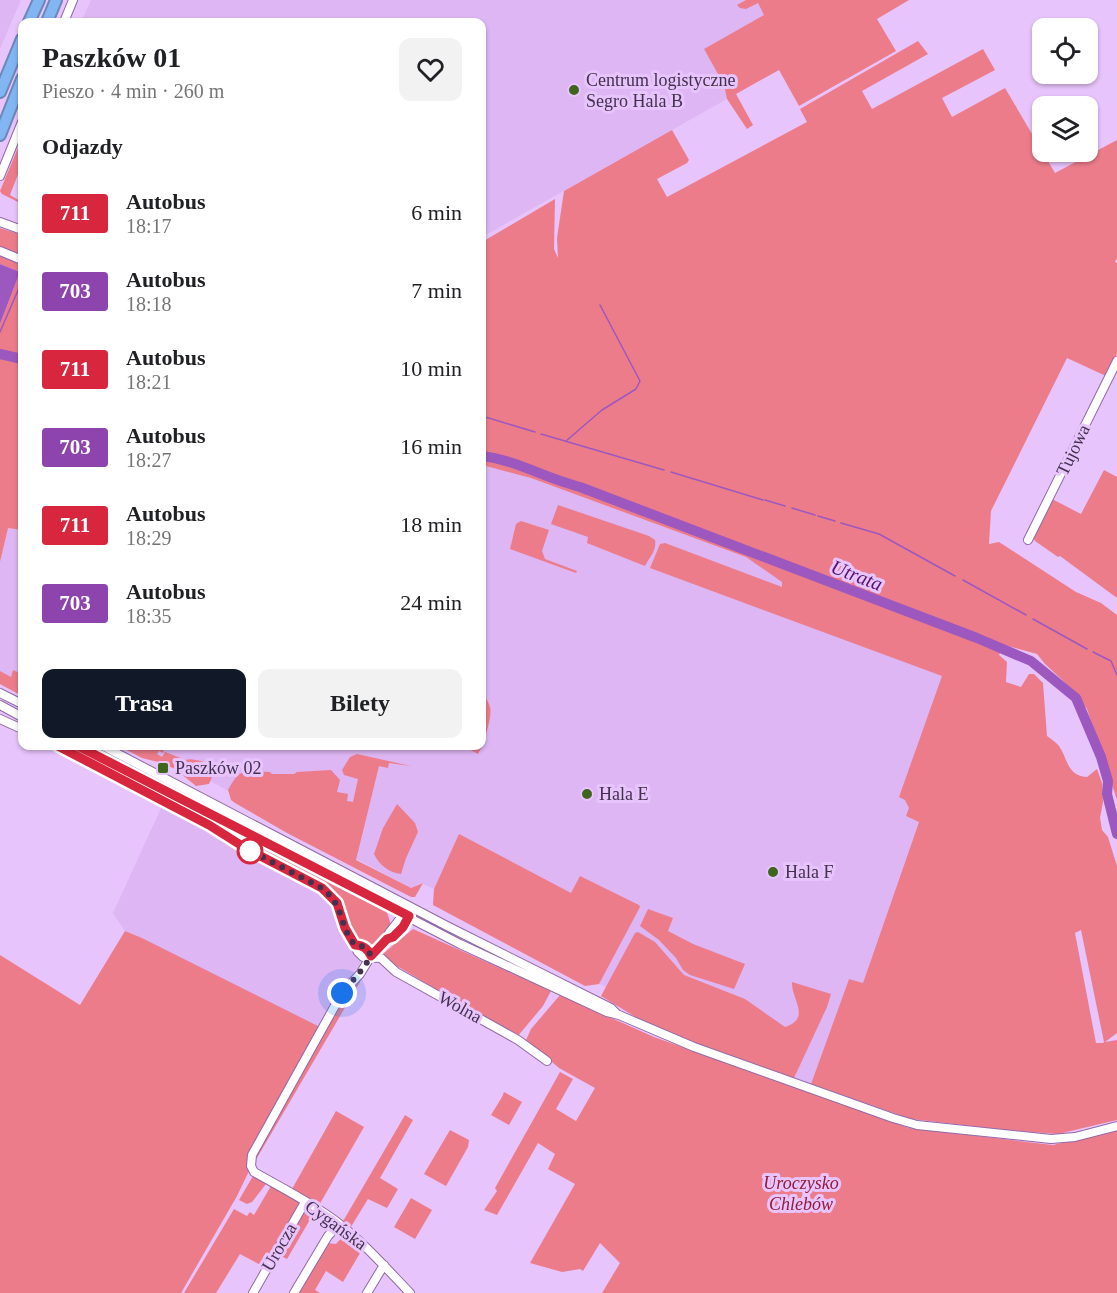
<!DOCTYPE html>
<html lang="pl">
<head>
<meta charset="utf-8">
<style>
  :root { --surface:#fff; --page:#f2f2f2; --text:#202124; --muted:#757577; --accent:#111827 }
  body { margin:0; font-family:Georgia,serif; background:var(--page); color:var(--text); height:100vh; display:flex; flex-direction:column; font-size:22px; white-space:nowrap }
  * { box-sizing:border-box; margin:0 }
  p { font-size:20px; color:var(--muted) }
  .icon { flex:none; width:33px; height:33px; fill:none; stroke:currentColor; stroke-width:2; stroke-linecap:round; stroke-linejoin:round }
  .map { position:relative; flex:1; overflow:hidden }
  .panel { position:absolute; left:18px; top:18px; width:468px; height:732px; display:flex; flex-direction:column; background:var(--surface); border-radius:12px; box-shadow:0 2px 4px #0004 }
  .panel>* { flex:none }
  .badge { padding:0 12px; border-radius:4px; font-size:21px; line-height:39px }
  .buttons { position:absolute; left:1032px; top:18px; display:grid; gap:12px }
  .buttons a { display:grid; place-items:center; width:66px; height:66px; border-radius:12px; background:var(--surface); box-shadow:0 2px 4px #0004; font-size:30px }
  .you { position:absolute; width:30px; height:30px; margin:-15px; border:4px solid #fff; border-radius:50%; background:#1a73e8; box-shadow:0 0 0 9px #1a73e833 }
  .map>.badge { position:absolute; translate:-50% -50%; box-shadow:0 0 0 3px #fff }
  h2 { padding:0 24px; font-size:22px; line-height:54px }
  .round { display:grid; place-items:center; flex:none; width:63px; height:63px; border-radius:12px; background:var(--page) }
  .summary { display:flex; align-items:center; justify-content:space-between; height:102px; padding:0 24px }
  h1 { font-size:28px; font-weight:800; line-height:45px }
  .button { display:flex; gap:12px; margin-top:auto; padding:12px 24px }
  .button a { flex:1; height:69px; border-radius:12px; background:var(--accent); color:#fff; font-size:24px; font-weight:800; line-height:69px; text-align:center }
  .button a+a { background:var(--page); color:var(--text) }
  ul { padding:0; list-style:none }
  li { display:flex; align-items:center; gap:18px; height:78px; padding:0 24px }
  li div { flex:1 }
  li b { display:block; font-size:22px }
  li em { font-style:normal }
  li .badge { min-width:66px; font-weight:700; text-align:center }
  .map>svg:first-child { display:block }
  .built { fill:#ddb6f3 }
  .green { fill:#ed7c8b; fill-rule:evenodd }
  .water { fill:#9c58be }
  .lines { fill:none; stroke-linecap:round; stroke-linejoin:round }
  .stream { stroke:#9c58be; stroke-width:1.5 }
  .river { stroke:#9c58be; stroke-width:10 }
  .minor-casing { stroke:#9168a8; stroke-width:10 }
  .highway-casing { stroke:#6c87b8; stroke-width:14 }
  .minor { stroke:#fff; stroke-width:8 }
  .highway { stroke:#82b6f2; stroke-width:10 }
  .line-casing { stroke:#fff; stroke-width:14 }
  .line { stroke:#d7263d; stroke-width:9 }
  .walk { stroke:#43314d; stroke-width:6; stroke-dasharray:0 10.8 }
  .poi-dot { fill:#3f641d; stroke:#e8c4fc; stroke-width:2 }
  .stop-dot { fill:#fff; stroke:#d7263d; stroke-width:3 }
  .labels { text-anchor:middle; stroke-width:6; stroke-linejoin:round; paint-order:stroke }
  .poi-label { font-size:18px; fill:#43314d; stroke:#e8c4fc; text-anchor:start }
  .street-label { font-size:18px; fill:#43314d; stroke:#e8c4fc }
  .park-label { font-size:18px; font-style:italic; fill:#931b39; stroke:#e8c4fc }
  .water-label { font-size:20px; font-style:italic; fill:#551271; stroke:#e8c4fc }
</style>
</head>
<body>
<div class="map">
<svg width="1117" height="1293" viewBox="0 0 1117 1293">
  <rect width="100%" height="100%" fill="#e8c4fc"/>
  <!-- built -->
  <path class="built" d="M0,0H21L0,49Z
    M91,0H763L765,15L704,49L724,85L727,99L482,237V22H81Z
    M482,465L531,478L801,577L979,648L863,983L849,979L811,1084L665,1031L606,987L600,984L585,986L546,956L433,905L434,889L421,883L411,888L176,763L132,746H482Z
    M8,527L22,530V684L0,671V562Z
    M162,806L211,832L234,849L323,893L331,901L343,939L360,959V964L341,991L322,1028L142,938L125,931L113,913Z"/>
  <!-- green -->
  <path class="green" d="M746,0H909L877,19L896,51L799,106L779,70L736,94L753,125L747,129L727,99L724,85L704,49L764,15L758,3L746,9L740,8L737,5Z
    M918,41L928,54L862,91L872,109L983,49L995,70L942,98L952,117L1005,88L1055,173L1117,140V258L1115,262L1117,263V353L1106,376L1067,358L991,511L989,544L999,542L1076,592L1101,603L1117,615V800L1087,709L1072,689L1045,664L1037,654L1004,645L999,655L1007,662L1006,682L1021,687L1029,674H1034L1043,683L1047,736C1051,739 1056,742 1059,746C1068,759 1067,776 1087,777L1097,769L1102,783L1103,802L1100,818L1102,830L1108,837L1117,866V1033L1105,1042L1117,1040V1120L1058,1134L1007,1130L911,1119L811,1084L849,979L863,983L919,822L906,816L909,808L905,800L899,797L942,676L650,568L660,544L665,543L782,587V582L746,557L531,478L482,465V242L555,199L554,249L558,258L557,238L564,191L672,130L689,160L687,163L657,179L667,197L807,122L800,109ZM1081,930L1104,1042L1103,1043H1096L1075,933Z
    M22,138V164L10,195L22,202V204L2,194L0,191Z
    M0,228L22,235V256L0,248Z
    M0,256L22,265V530L8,528L0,562V324L20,272L0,264Z
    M1104,470L1117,477V598L1060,556L1058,557L1035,541L1033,537L1052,499L1081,514Z
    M558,505L649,536L655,540C657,551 649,557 645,566L587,543L588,537L551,524Z
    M521,521L549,530L542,551L545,559L577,571L576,573L510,549L516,524Z
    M13,670L22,674V696L0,684V671L11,677Z
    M482,691C485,696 489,703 490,707C493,715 483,747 478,754L467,748V746H482Z
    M64,746H69L221,823L220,826L261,850L271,852L387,912L391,925L375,944L371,946C347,941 351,918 341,901C337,894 331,889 324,884L239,841L218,826Z
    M119,746H157L164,751L163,753L159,751L157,754L162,757L165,752L186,760C191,758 195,760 201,761C214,765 215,772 209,784L196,786L175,769L162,763L142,758Z
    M357,754L411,766L389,763L388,768L379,766L356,860L411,888L423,883L415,897H411L287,833L235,803L231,800L228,790C240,767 246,770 270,772L272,774H294L297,772L331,770L340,780L337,792L348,794L347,801L353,802L358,779L344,775L342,770L350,757Z
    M397,804L415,823L418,832L406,858L401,874C390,873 379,865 374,854L383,828Z
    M233,817L386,896L385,899L230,821Z
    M459,834L571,893L580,876L639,905L640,907L599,984L585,986L433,905L434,889Z
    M648,909L673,918L668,931L693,944L745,964L734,989L690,975L683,970L676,958L659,940L640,926Z
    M413,929L551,991L543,1006L517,1037L385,959L384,953Z
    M125,931L142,938L322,1028L287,1092L237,1196L181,1293H0V955L80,1005Z
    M638,932L655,942L684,975L745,999L785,1027C812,1018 791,999 792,982L831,994L827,1007L794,1078L652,1027L601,996L635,933Z
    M359,980L360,982L254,1163L256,1169L253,1159L338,1005L349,988Z
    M560,995L654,1037L909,1128L1053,1145L1117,1129V1293H602L620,1263L600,1243L583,1271L580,1269L562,1272L530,1263L575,1184L548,1169L555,1154L538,1143L497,1215L484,1210L497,1191L495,1188L560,1072L573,1079L556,1109L576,1121L595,1088L559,1068L526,1040L531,1029Z
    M504,1092L522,1102L509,1125L491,1115L502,1097Z
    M336,1111L364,1127L318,1207L292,1189Z
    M405,1115L413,1120L380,1178L398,1189L387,1208L368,1199L349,1230L342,1223Z
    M450,1130L469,1140L468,1147L446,1186L424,1174Z
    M253,1176L266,1184L252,1202L247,1204L239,1200Z
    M271,1186L301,1203L266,1268L240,1254L216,1293H184L234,1209L247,1216L250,1212L254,1215Z
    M411,1198L432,1210L415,1239L394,1227Z
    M305,1205L315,1211L287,1259L277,1254Z
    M345,1234L363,1248L343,1282L326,1271L315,1290L320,1293H297L327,1243L336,1244Z"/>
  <!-- water -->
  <path class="water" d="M0,264L20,272L0,324Z"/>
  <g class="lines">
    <!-- stream -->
    <path class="stream" d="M0,332L22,281
      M482,416L535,432
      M541,434L664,470
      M566,441L602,410L636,389L640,381L600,305
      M671,472L763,500
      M765,500L785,506
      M792,508L815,515
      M818,516L835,521
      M841,523L879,534L955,576
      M963,580L1026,615
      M1033,619L1087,649
      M1093,652L1111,661L1117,675"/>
    <!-- river -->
    <path class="river" d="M0,354L22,359
      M482,456C516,460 547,479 580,487L977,638L1031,661L1076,698L1101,757L1108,781L1107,794L1117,834"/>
    <defs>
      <path id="minor" d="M64,22L73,0
        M0,176L22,122
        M0,222L22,230
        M0,251L22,260
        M1028,540L1117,361
        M0,693L22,704
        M0,705L22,717
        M0,719L22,729
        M58,746L209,825L247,849L322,887L337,903L345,928L358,952L363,957L381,958L396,972L518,1040L547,1061
        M77,746L460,944L607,1012L619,1015L694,1047L893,1118L917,1125L1051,1139L1075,1137L1117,1126
        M103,746L447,926L611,1008L617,1014
        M409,916L400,919L389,933L387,939L371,956L360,974L342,993L252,1155L251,1166L254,1172C282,1188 312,1203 337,1222C364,1243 386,1268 410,1293
        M387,939C399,935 405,925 410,915
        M355,945C363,945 368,949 371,956
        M253,1293L305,1202
        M294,1293L328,1236L339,1224
        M367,1293L384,1265"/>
      <path id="highway" d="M29,22L39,0
        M47,22L56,0
        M0,92L22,39
        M0,135L22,79"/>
    </defs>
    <!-- minor casing -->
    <use href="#minor" class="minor-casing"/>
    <!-- highway casing -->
    <use href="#highway" class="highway-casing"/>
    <!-- minor -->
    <use href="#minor" class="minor"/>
    <!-- highway -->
    <use href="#highway" class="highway"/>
  </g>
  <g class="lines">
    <defs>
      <path id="line" d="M58,746L209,825L247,849L322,888L337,903L345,928L355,945C363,945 368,949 371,956L387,939L393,937L403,927L409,916L78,746"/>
    </defs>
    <!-- line casing -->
    <use href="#line" class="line-casing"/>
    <!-- line -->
    <use href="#line" class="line"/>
    <!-- walk -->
    <path class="walk" d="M250,851L247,849L322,888C345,906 338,925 355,945C363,945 368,949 371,956C363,970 352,981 342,993"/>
  </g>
  <!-- markers -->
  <g class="poi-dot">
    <circle cx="574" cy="90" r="6"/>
    <rect x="157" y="762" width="12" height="12" rx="3"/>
    <circle cx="587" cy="794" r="6"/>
    <circle cx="773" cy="872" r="6"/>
  </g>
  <circle class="stop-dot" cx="250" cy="851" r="12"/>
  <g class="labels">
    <!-- poi labels -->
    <g class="poi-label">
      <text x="586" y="86">Centrum logistyczne<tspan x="586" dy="21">Segro Hala B</tspan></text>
      <text x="175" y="774">Paszków 02</text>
      <text x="599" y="800">Hala E</text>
      <text x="785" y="878">Hala F</text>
    </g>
    <!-- street labels -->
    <g class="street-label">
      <text transform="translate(1073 450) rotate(-64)" y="6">Tujowa</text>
      <text transform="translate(460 1007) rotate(29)" y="6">Wolna</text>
      <text transform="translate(336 1225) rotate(36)" y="6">Cygańska</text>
      <text transform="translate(279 1247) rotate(-60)" y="6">Urocza</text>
    </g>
    <!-- park labels -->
    <g class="park-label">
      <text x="801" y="1189">Uroczysko<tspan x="801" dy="21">Chlebów</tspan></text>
    </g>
    <!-- water labels -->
    <g class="water-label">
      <text transform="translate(857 575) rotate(21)" y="7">Utrata</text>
    </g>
  </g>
</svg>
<div class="buttons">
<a><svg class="icon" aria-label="locate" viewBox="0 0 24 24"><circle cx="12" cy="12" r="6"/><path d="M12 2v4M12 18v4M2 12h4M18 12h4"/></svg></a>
<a><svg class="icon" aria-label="layers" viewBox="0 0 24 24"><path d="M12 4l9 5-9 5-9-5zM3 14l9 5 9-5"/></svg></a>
</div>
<div class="you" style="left:342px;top:993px"></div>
<section class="panel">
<div class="summary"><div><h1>Paszków 01</h1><p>Pieszo · 4 min · 260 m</p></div><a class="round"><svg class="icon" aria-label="heart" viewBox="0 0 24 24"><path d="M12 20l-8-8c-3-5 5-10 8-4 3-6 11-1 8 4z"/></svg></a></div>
<h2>Odjazdy</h2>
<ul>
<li><span class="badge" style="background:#d7263d;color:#fff">711</span><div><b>Autobus</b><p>18:17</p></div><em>6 min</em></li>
<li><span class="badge" style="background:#8e44ad;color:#fff">703</span><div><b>Autobus</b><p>18:18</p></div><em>7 min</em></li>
<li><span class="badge" style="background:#d7263d;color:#fff">711</span><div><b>Autobus</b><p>18:21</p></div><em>10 min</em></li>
<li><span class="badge" style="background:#8e44ad;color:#fff">703</span><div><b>Autobus</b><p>18:27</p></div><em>16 min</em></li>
<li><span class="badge" style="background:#d7263d;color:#fff">711</span><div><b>Autobus</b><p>18:29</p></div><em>18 min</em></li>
<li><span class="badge" style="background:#8e44ad;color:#fff">703</span><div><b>Autobus</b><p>18:35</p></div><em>24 min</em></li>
</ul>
<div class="button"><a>Trasa</a><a>Bilety</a></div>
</section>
</div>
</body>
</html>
